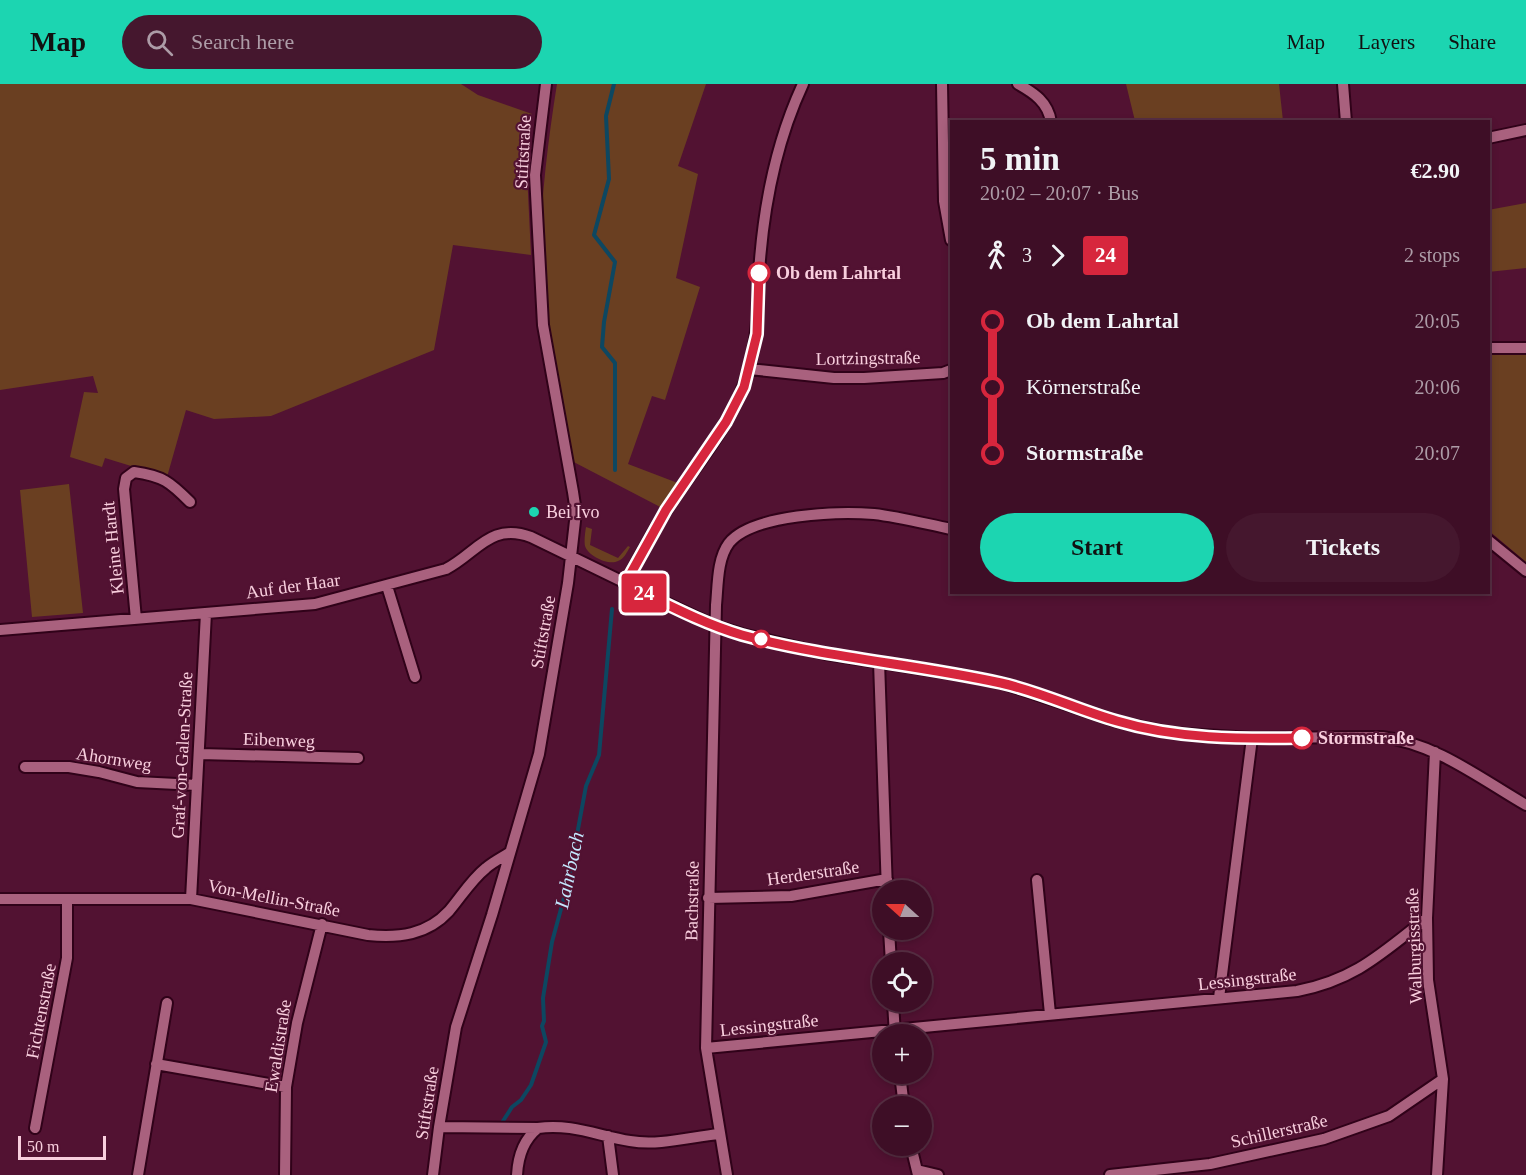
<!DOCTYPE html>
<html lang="en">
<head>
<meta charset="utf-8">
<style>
  :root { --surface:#3e0e26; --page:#45172e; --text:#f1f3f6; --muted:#ad9ca7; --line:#572e43; --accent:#1cd5b1 }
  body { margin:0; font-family:Georgia,serif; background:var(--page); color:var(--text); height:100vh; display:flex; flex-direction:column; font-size:22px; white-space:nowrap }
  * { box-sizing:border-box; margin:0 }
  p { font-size:20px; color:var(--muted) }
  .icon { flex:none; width:33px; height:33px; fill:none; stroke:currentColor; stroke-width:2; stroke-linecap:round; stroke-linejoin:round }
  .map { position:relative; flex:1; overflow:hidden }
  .panel { position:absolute; left:950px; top:36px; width:540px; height:474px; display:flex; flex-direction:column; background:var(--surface); border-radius:0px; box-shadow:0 3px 9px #0003,0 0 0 2px var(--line) }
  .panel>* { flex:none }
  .badge { padding:0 12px; border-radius:4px; font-size:21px; line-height:39px }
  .needle { width:39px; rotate:291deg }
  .buttons { position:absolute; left:872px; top:796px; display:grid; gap:12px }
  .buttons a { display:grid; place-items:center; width:60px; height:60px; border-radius:50%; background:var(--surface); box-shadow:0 3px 9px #0003,0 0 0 2px var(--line); font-size:30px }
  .scale { position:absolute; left:18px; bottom:15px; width:88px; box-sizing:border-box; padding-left:6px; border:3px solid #f9cfde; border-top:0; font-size:16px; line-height:21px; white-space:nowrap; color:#f9cfde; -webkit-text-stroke:4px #521232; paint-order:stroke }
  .map>.badge { position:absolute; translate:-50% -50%; box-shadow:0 0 0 3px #fff }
  .legs { display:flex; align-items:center; gap:9px; height:66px; padding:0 30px; font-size:20px }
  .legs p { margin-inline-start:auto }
  .summary { display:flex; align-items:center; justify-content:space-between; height:102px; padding:0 30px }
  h1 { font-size:33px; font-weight:800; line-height:45px }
  .cta { display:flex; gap:12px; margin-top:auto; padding:12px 30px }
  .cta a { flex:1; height:69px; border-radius:36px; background:var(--accent); color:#111; font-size:24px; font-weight:800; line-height:69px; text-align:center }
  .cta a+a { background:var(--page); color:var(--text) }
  ul { padding:0 30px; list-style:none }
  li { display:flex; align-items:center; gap:21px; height:66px; font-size:22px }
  li i { display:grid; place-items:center; width:9px; height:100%; margin:0 8px; background:currentColor }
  li i::after { content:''; width:15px; height:15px; margin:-8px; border:4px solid; border-radius:50%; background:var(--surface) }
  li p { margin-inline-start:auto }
  li:first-child i { background:linear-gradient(#0000 50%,currentColor 0) }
  li:last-child i { background:linear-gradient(currentColor 50%,#0000 0) }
  header { display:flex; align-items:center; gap:36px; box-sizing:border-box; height:84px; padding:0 30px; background:var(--accent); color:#111 }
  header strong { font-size:28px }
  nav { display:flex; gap:33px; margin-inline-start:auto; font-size:21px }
  .search { width:420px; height:54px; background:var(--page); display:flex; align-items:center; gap:15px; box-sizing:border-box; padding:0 21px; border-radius:33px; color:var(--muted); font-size:22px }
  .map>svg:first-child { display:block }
  .green { fill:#6a3f21 }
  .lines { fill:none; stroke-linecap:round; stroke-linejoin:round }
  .stream { stroke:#0d4761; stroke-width:4 }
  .street-casing { stroke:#300219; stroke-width:14 }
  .street { stroke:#a9617e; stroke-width:10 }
  .line-1-casing { stroke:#fff; stroke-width:14 }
  .line-1 { stroke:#d7263d; stroke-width:9 }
  .stop-1-dot { fill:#fff; stroke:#d7263d; stroke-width:3 }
  .poi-dot { fill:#1cd5b1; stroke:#521232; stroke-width:2 }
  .labels { text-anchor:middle; stroke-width:4.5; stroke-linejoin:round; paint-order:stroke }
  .street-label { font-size:18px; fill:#f9cfde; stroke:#521232 }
  .stop-label { font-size:18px; font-weight:bold; fill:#f9cfde; stroke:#521232; text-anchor:start }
  .poi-label { font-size:18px; fill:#f9cfde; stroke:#521232; text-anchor:start }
  .water-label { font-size:20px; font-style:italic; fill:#c4e8fe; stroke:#521232 }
</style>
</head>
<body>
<header>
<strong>Map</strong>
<div class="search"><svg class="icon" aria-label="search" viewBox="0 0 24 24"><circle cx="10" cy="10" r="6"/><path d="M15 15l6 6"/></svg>Search here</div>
<nav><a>Map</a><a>Layers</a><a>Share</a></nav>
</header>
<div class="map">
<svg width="1526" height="1091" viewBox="0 0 1526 1091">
  <rect width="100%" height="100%" fill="#521232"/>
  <!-- green -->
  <path class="green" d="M0,0H461L478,11L532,30L527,89L531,171L453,161L434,266L271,332L214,335L186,326L167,393L105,374L102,383L70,373L84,308L98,309L93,292L0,306Z
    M557,0H706L678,82L698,90L676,194L700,203L665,316L652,312L628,380L683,401L666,426L566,374C559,330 549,286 544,243C534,168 545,75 557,0Z
    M1126,0H1279L1283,37H1135Z
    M1526,119V184L1488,188V126Z
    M1526,270V478L1488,446V271Z
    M69,400L83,529L32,533L20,406Z
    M586,443L592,445L590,461L618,474L628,462L630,463C627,468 624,475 618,477C609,482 588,472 585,462C584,457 585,449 586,443Z"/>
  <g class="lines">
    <!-- stream -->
    <path class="stream" d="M614,0L606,32L609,95L594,151L615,178L604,238L602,263L615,279V386
      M503,1037L512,1023L521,1016L531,1001L546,958L542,942L544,937L543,914L552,858L568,799L586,702L599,671L612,525"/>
    <defs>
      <path id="street" d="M942,0L944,117L951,156
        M1018,0C1034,9 1048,18 1051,38
        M1343,0L1346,38
        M1488,54L1526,46
        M1488,264H1526
        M749,285L834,294H864L943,289L951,286
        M1488,456L1526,487
        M625,500C639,474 652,449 667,425C696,380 736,336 749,284C758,252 758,222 759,189C763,126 776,58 803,0
        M387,502L415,593
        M136,535L124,405L126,394L134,388C163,392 170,398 190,418
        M0,546L315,520L446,485C477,469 490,438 531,453L679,525L716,542L742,550L826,570L967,592L1005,600L1119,638L1172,649L1252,654L1382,653C1435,659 1481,695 1526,721
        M879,578L887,807
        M1435,668L1427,834L1428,896L1443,995L1437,1091
        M200,670L358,674
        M25,683H69L99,688L137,698L197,701
        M1037,796L1050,930
        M708,814L791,812L887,795
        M0,815H191L368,851C399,854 427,851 449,827C461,813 471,796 486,784C493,778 501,774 509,769
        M191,815L206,529
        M889,846L891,879
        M1219,914L1252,654
        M893,918L895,951
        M706,964L1297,907C1355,896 1382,869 1427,834
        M156,980L286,1003
        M900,990L904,1023
        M439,1043L538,1044C570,1039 599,1052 630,1057C659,1062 690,1053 719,1050
        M35,1044L67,874V815
        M608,1052L613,1091
        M911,1062L918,1091
        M917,1086L938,1091
        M138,1091L167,919
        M285,1091L286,1003L297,939L322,840
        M433,1091L439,1043L456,943L492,831L539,670L568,499L576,428L573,408L543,241L535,91L546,0
        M517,1091C518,1072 523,1056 538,1044
        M727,1091L706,964L716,521C718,501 717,475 729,459C752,430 840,427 874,430C900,433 926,440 951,445
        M1110,1091L1210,1080L1324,1055L1389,1032L1443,995"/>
    </defs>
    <!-- street casing -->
    <use href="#street" class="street-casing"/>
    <!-- street -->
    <use href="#street" class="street"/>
  </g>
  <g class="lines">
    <defs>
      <path id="line-1" d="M759,189L757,250L744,303L726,338L666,426L625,500C663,518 701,539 742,551C827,574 915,580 1001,599C1041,608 1078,626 1117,637C1177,655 1240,655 1302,654"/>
    </defs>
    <!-- line-1 casing -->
    <use href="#line-1" class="line-1-casing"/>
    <!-- line-1 -->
    <use href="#line-1" class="line-1"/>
  </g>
  <!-- markers -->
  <g class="stop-1-dot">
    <circle cx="759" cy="189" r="10"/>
    <circle cx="761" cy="555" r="8"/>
    <circle cx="1302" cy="654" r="10"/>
  </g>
  <circle class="poi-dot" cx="534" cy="428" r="6"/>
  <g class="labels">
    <!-- street labels -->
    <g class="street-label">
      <text transform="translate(523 68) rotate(-87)" y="6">Stiftstraße</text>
      <text transform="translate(868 274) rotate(-1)" y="6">Lortzingstraße</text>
      <text transform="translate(113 464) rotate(-96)" y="6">Kleine Hardt</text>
      <text transform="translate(293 502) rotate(-8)" y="6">Auf der Haar</text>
      <text transform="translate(543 548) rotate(-80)" y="6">Stiftstraße</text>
      <text transform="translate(279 656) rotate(2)" y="6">Eibenweg</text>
      <text transform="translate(182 671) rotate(-87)" y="6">Graf-von-Galen-Straße</text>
      <text transform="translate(114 675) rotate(9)" y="6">Ahornweg</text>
      <text transform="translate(813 789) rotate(-8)" y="6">Herderstraße</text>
      <text transform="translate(274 814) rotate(11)" y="6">Von-Mellin-Straße</text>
      <text transform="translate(692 817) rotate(-89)" y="6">Bachstraße</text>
      <text transform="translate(1414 862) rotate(-92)" y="6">Walburgisstraße</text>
      <text transform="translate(1247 895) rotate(-6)" y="6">Lessingstraße</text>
      <text transform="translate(41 927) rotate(-79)" y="6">Fichtenstraße</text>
      <text transform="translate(769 941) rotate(-6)" y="6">Lessingstraße</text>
      <text transform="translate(278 962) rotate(-81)" y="6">Ewaldistraße</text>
      <text transform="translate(427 1019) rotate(-81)" y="6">Stiftstraße</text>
      <text transform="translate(1279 1047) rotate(-13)" y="6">Schillerstraße</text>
    </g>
    <!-- stop labels -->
    <g class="stop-label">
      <text x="776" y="195">Ob dem Lahrtal</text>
      <text x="1318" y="660">Stormstraße</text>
    </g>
    <!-- poi labels -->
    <g class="poi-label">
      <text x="546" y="434">Bei Ivo</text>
    </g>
    <!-- water labels -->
    <g class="water-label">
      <text transform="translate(569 786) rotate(-78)" y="7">Lahrbach</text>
    </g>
  </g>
</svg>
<div class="buttons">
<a><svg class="needle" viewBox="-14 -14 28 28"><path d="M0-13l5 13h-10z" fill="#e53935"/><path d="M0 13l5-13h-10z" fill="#ad9ca7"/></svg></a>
<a><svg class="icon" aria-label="locate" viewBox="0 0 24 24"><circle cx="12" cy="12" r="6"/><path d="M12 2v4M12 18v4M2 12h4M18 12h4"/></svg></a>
<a>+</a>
<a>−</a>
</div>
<div class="scale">50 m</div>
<b class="badge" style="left:644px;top:509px;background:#d7263d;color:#fff">24</b>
<section class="panel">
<div class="summary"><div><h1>5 min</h1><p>20:02 – 20:07 · Bus</p></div><b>€2.90</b></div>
<div class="legs"><svg class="icon" aria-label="walk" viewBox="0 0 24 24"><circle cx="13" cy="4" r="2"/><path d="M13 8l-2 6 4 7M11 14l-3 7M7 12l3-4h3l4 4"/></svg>3<svg class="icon" aria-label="forward" viewBox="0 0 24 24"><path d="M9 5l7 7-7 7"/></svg><b class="badge" style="background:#d7263d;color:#fff">24</b><p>2 stops</p></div>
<ul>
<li><i style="color:#d7263d"></i><b>Ob dem Lahrtal</b><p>20:05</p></li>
<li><i style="color:#d7263d"></i><span>Körnerstraße</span><p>20:06</p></li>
<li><i style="color:#d7263d"></i><b>Stormstraße</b><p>20:07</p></li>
</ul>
<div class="cta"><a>Start</a><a>Tickets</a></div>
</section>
</div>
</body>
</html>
